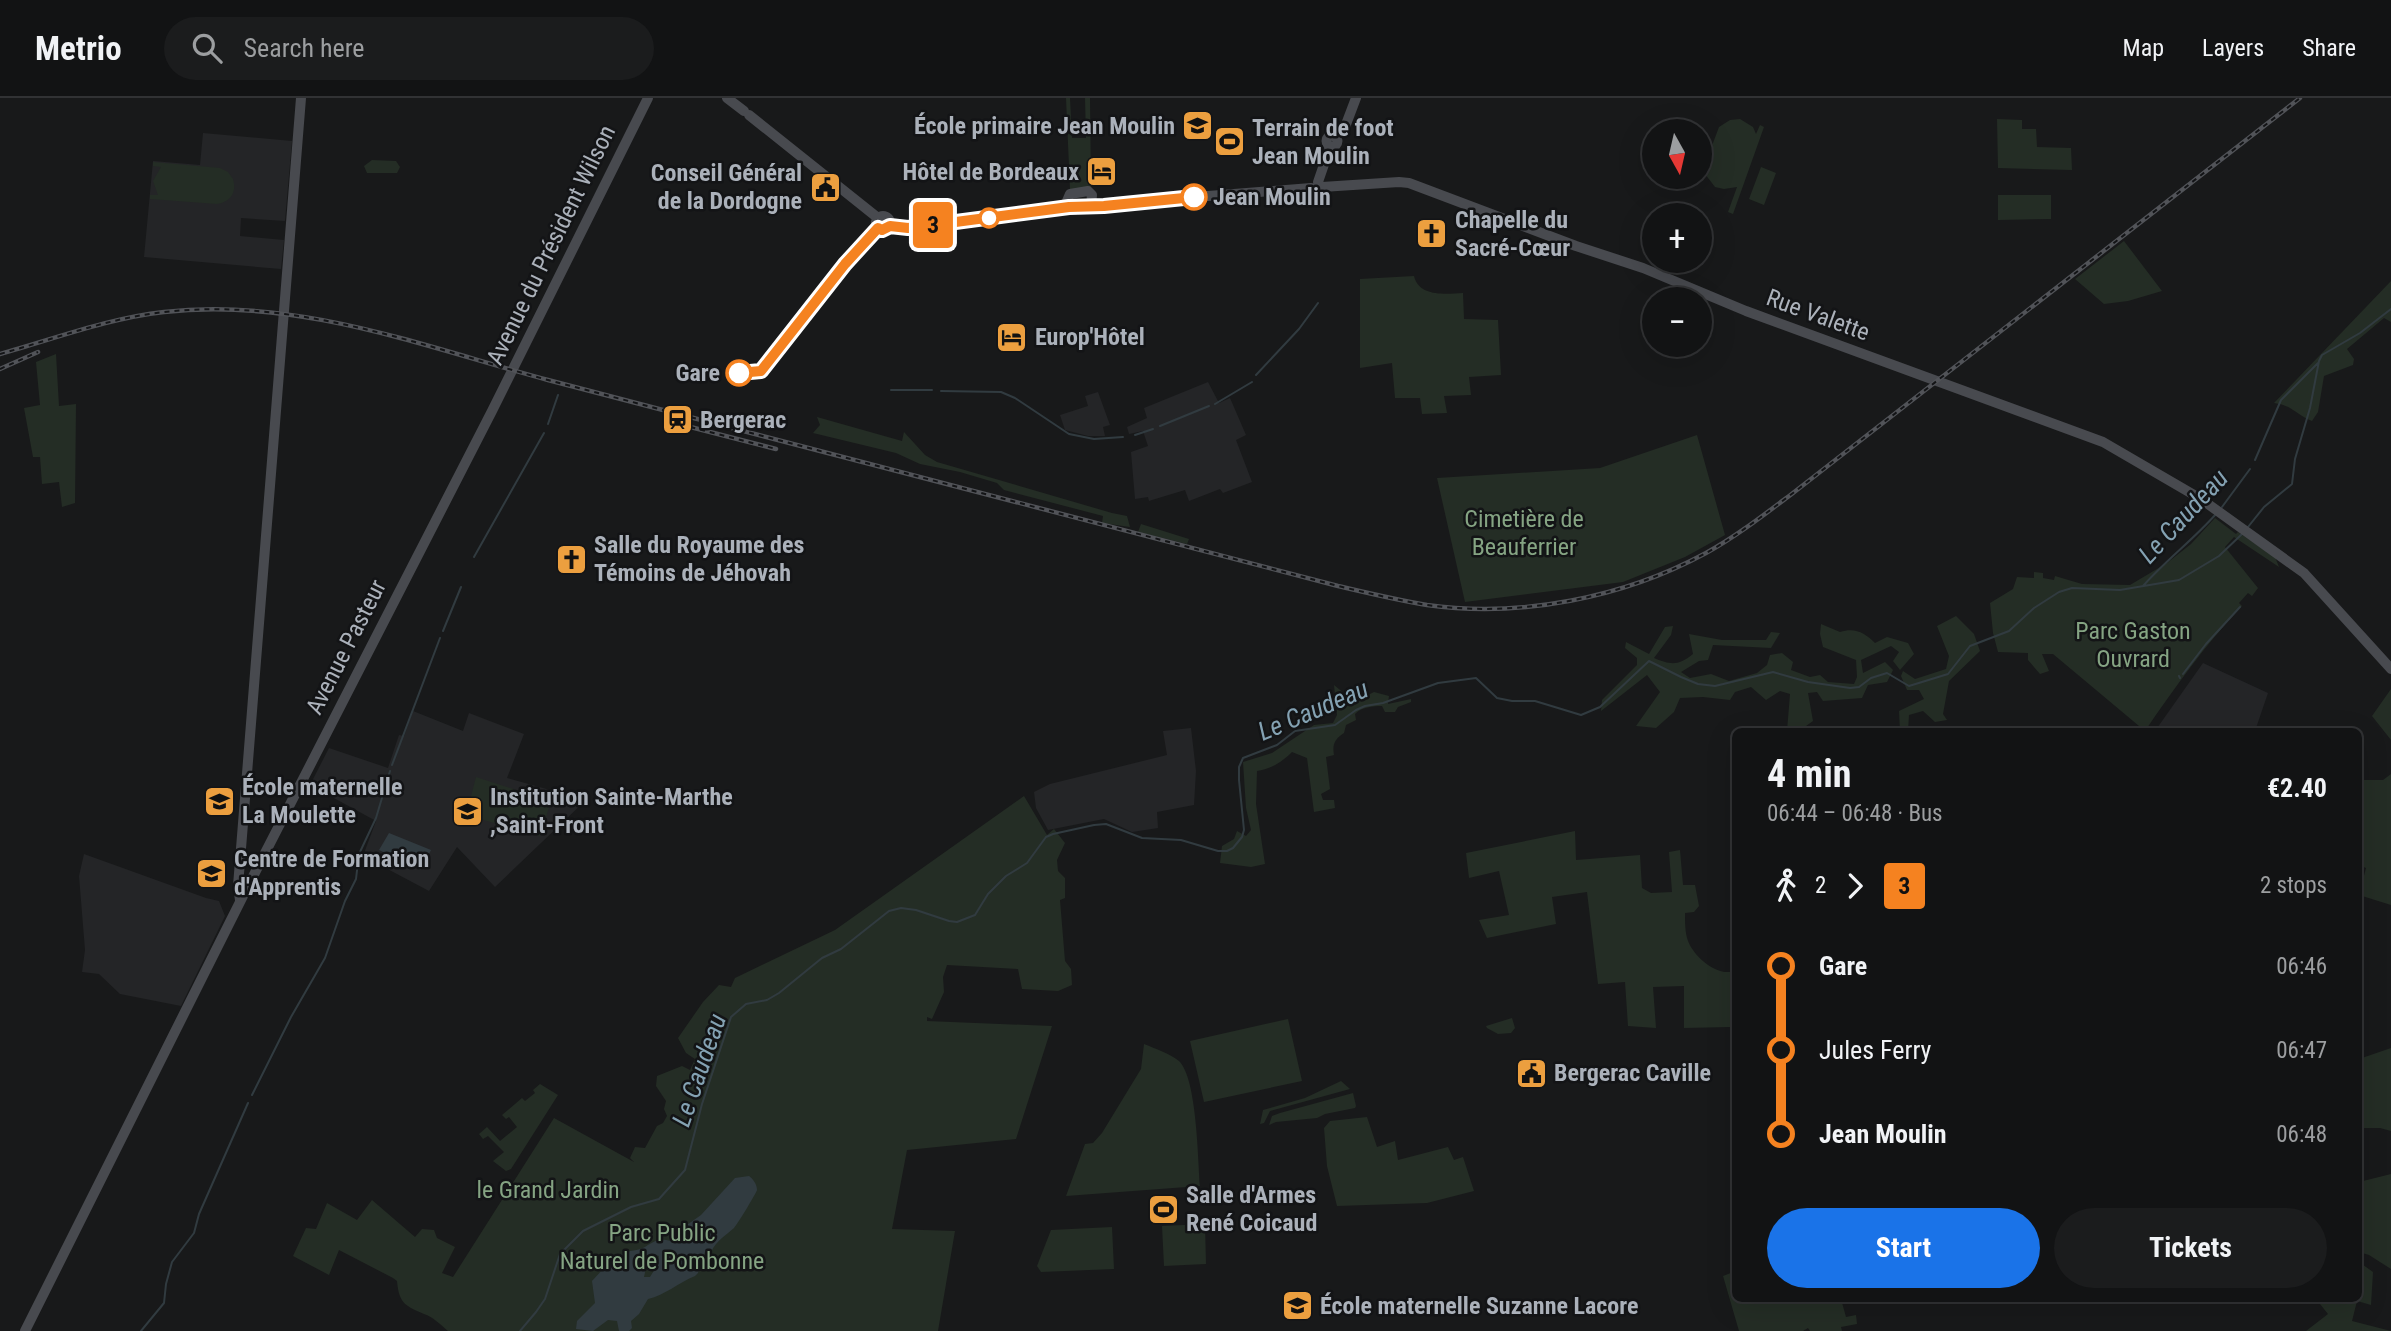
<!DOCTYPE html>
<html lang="en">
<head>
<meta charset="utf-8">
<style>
  :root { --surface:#121314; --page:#1b1c1d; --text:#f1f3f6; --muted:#9c9ea0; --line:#313234; --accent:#1a73e8 }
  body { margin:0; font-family:"Roboto Condensed",sans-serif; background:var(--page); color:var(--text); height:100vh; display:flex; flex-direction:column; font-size:26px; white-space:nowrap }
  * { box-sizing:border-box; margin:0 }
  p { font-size:23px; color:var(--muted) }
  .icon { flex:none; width:38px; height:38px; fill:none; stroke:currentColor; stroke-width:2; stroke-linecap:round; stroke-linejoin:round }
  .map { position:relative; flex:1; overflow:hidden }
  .drawer { position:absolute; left:1732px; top:630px; width:630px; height:574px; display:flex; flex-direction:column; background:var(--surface); border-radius:10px; box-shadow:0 7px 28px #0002,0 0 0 2px var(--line) }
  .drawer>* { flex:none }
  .badge { padding:0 14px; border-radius:5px; font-size:24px; line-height:46px }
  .needle { width:46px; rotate:172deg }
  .tools { position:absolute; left:1642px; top:21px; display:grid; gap:14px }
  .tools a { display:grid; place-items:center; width:70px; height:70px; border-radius:50%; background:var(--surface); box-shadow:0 7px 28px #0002,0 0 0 2px var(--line); font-size:35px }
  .map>.badge { position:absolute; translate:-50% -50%; box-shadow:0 0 0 4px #fff }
  .legs { display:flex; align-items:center; gap:10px; height:77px; padding:0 35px; font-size:23px }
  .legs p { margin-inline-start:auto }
  .overview { display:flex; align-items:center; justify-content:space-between; height:119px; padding:0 35px }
  h1 { font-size:38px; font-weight:700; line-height:52px }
  .cta { display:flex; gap:14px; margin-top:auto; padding:14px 35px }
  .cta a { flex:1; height:80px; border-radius:42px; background:var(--accent); color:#fff; font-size:28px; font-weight:700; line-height:80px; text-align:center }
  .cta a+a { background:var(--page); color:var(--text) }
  ul { padding:0 35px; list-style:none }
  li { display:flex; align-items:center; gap:24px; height:84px; font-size:26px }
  li i { display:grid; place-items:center; width:10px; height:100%; margin:0 9px; background:currentColor }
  li i::after { content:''; width:18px; height:18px; margin:-9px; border:5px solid; border-radius:50%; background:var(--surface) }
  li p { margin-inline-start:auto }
  li:first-child i { background:linear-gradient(#0000 50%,currentColor 0) }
  li:last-child i { background:linear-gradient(currentColor 50%,#0000 0) }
  header { display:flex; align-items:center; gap:42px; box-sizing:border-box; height:98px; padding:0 35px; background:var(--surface); border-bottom:2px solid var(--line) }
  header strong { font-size:33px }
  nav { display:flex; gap:38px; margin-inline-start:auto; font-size:24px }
  .search { width:490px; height:63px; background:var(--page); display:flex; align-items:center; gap:18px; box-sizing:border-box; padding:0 24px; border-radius:38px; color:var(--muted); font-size:26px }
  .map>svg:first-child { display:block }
  .built { fill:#242527 }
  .green { fill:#242d25 }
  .water { fill:#313b40; fill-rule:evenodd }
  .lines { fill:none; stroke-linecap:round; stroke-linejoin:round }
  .stream { stroke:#313b40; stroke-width:2 }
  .secondary { stroke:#484a4f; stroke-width:10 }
  .rail-casing { stroke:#515358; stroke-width:4.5 }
  .rail { stroke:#131416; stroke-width:2; stroke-dasharray:5; stroke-linecap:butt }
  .line-1-casing { stroke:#fff; stroke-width:16 }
  .line-1 { stroke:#f58220; stroke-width:10 }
  .stop-1-dot { fill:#fff; stroke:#f58220; stroke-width:3.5 }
  .labels { text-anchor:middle; stroke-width:5; stroke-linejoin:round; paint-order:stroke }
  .poi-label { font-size:24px; font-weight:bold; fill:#abb1ba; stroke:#131416; text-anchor:start }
  .stop-label { font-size:24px; font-weight:bold; fill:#abb1ba; stroke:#131416; text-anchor:start }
  .street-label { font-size:24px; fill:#abb1ba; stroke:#131416 }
  .park-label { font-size:24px; fill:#85a483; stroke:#131416 }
  .water-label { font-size:26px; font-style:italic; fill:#84a2b3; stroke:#131416 }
</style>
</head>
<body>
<header>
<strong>Metrio</strong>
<div class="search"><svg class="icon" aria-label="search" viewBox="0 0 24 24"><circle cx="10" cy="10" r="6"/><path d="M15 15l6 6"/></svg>Search here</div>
<nav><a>Map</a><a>Layers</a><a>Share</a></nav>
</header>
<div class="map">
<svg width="2391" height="1233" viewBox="0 0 2391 1233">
  <rect width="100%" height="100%" fill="#18191a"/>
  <!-- built -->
  <path class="built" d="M203,35L292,43L285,123L241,120L240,138L284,142L281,171L144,159L153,63L200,67Z
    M1208,284L1219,305L1230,300L1246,337L1236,342L1252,384L1223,395L1220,391L1189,403L1185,392L1152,402L1149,403L1148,399L1135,401L1131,354L1148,348L1143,333L1129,336L1127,329L1147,320L1144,310Z
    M1098,294L1110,327L1103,329L1105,338H1088L1065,332L1060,317L1088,308L1085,298Z
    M2203,565L2268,595L2255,633H2155Z
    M413,613L463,633L469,615L524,636L507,680L586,702L495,789L457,749L429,793L363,758L376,723L310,687L329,650L388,670L399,637L404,638Z
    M1191,630L1196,673L1194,707L1157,714L1158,730L1132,734L1104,721L1048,732L1036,710L1034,694L1050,686L1167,657L1163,633Z
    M84,756L206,800L219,803L225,818L181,908L120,896L99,876L82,874L85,852L79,778Z"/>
  <!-- green -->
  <path class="green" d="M1066,0H1070L1072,40H1086L1085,0H1090L1091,92L1070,91Z
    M1740,21L1753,29L1756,36L1760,27L1764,29L1733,116L1728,114L1737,89L1724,91L1715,89L1705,76L1704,69L1719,29L1730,22Z
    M1997,21L2022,22V31H2036L2037,49L2071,50L2072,72L1998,70Z
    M1240,37L1241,51L1217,53L1216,38Z
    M372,62L396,63L400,69L397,75H367L364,68Z
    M153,64L220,70L228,74L233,81C237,94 231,104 217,106L150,101V97H158L153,83L161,69L153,68Z
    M1761,69L1776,75L1764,107L1749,101Z
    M1998,97H2051V121L1998,122Z
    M2124,143L2162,193L2128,203L2104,206L2075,181Z
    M1414,178C1419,199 1445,196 1463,195L1464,221L1498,222L1501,277L1469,279L1471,297L1444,298L1447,315L1422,316L1420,300H1395L1392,265L1360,270V181Z
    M2391,183V224L2384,220L2347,251L2354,261L2353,267L2324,278L2318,314L2312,323C2296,317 2292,307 2274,305Z
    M56,256L59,308L76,306L75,405L62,409L59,384L42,386L40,359H33L24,310L40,307L36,264Z
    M817,319L902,343L904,334L925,357L937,364L1112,415L1127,418L1130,429L1102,425L1103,418L1004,392L997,385L960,374L920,366L896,355L813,335L820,327Z
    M1697,337L1725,437L1685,459L1623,484L1465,504L1437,380L1600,370Z
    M2215,420L2236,436L2238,434L2275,459L2279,469L2234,439L2225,449L2258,490L2252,498L2248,495L2239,505L2242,508C2205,547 2175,589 2145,633L2053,556H2042L2049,573L2040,576L2028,562V555L1998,554L1993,535L1990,505L2013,491L2017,479L2034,480V474L2043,475V480L2054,482L2055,478L2082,486L2130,487L2167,465L2191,446Z
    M1141,426L1189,441L1187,446L1138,434Z
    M1956,518L1974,536L1980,553L1949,583L1943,616L1947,622L1935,624L1923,613L1909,617L1908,633H1900L1899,613L1924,601L1919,592H1907L1901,578L1903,573L1915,581L1946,571L1949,558L1937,528Z
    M1821,526L1840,534C1855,529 1865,535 1875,545L1887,539L1908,545L1914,556L1900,572L1893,563L1899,554L1891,548L1861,562L1863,575L1885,564L1893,572L1887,584L1868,587L1862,600L1823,603L1817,594L1808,595L1813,623L1799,633H1787L1790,596L1780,593L1766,602L1751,589L1735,594L1730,602L1703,599L1680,600L1674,614L1656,630L1636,628L1660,594L1647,577L1601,613L1602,602L1637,567V560L1625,550L1626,544L1649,556L1665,529L1673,528L1671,537L1654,560C1671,567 1678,568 1693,556L1689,536L1722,542H1766L1771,534L1780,535L1771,550L1713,547L1708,562L1699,563L1681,574L1690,580L1711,576L1729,583L1757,575L1767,567L1770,557L1782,555L1793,564L1791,572L1810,579L1820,577L1828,584L1854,586L1857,579L1856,562L1823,549L1820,536Z
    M1334,587L1351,601L1358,602L1374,594L1389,598L1388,606L1411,601V604L1398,609L1395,614H1385L1382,608C1373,608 1361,609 1355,616L1356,622L1346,627L1344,635C1335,641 1332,646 1334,657L1326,659L1330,691L1321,696L1323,702H1334L1335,710L1314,714L1307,660L1292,654C1282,664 1271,671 1257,673L1256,706L1265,766L1251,769L1220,765L1222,748L1234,741L1237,733L1246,738L1251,732L1246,710L1243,664L1272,655L1314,627L1333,625L1337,617Z
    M2391,591V642L2372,618Z
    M2391,676V807L2359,797L2366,770L2359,767V682H2383Z
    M476,679L551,703L540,738L466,717Z
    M1024,698L1047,737L1054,731L1065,745L1057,762L1058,773L1065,780V800L1060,802L1065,863L1071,871L1072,887L1058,893L1022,891L1018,871L947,867L943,879L944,894L932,921L927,919V923L1052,928L1016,1041L907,1052L892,1131L955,1133L938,1233H448C441,1227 433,1219 424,1216C406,1208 399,1206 397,1183L393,1180L339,1152L329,1177L293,1158L306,1130L316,1131L327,1105L357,1122L372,1102L415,1139L422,1131L434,1132L437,1140L455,1149L442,1175L453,1179L554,1020L634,1064L630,1060L635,1049L645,1050L657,1028L663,1025L667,1018L664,1011L666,1003L656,988L657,978L682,968L690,972L695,961L686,955L678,940L703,904L719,887L731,889L735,880L835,832Z
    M1575,733L1576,762L1640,757L1642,790L1651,795L1672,794L1669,754L1680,752L1683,787H1695L1699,808L1694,814L1685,815C1685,824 1685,835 1688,843C1694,859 1719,881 1736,872V906L1730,929L1684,930V888L1653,889L1656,930L1628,928L1625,884L1598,886L1587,794L1552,799L1556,826L1487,840L1479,822L1509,817L1499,773L1469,780L1466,755Z
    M1512,920L1515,930L1511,935L1498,936L1487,930L1486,928Z
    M1288,921L1302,983L1204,1004L1190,943Z
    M1144,946C1156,951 1169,955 1179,963C1197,980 1198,1062 1200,1088L1066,1098L1085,1046L1093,1045L1102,1035L1141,971Z
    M2391,950V1033L2380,1030H2359V961Z
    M1341,983L1350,991L1270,1013L1264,1025L1260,1026L1263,1012L1305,1000Z
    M540,986L558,997L511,1071L506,1073L493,1063L504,1054L488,1038L483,1041L479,1036L487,1029L500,1043L517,1029L509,1019L506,1021L502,1017L522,1000L525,1003L535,995L533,992Z
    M1353,995L1356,1008L1355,1010L1325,1016L1317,1020L1276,1024L1269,1027L1272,1018L1280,1015Z
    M1367,1019L1377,1049L1395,1043L1398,1062L1448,1049L1454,1062L1463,1059L1474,1093L1427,1105L1337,1108L1327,1068L1324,1030L1330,1023Z
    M2391,1076V1171L2369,1157L2359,1154V1084Z
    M1205,1126L1206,1166L1164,1168L1162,1128Z
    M1112,1129L1114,1171L1041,1174L1037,1168L1051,1132Z
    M2359,1164L2373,1174L2371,1207L2357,1203L2352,1223L2391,1233H2306L2328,1216L2316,1201L2359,1200Z
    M1736,1173V1200L1841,1201L1846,1219L1856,1217L1857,1226L1841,1229L1842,1233H1810L1808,1230L1803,1233H1739L1723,1178Z"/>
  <!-- water -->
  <path class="water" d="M389,735L431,752L421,772L379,752Z
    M749,1078C753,1081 757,1086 757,1092C757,1094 737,1127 734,1130C725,1138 717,1142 711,1154H705L698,1175L695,1178C678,1185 665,1197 648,1201L639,1216L631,1223L632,1230L629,1233H619L617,1223L608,1222L593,1233L576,1231L577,1223L595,1205L592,1183C601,1173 610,1163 622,1156C629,1152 638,1153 645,1149C655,1143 658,1140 671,1143L674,1136L701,1117L735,1080ZM652,1156L659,1158L658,1166L650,1179H644L646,1170L642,1163L647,1157Z"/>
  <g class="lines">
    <!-- stream -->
    <path class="stream" d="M1256,277L1299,231L1318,205
      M891,292H932
      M941,293L1001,294L1015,300L1069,336L1094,341L1123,339
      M1215,306L1252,284
      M548,326L558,297
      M1160,328L1209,308
      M1135,337L1153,331
      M2255,362L2281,302L2318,265
      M2222,409L2250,371
      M2248,429L2264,409L2292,386L2295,361L2310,310L2319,263L2322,257L2360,235L2391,211
      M474,459L544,335
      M2143,488C2166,462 2193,442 2216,416
      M443,533L461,489
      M2183,576L2206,546L2240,509
      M2179,578L2180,580
      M392,667L440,540
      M359,756L376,720L390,673
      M252,997L291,919L325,860L345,803L356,781L358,764
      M141,1233L164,1205L166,1186L172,1164L194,1135L199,1116L248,1005
      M520,1233L536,1214L545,1201L560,1156L583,1133L631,1109L659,1101L685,1072L702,1006L731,919L746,906L767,902L779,895L822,860L841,851L889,813L901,810L916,812L949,823L957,824L975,817L988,796L1006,778L1027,765L1046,739L1053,736L1094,727L1106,726L1142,740L1181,742L1218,753H1227L1233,750L1242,739L1244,732L1239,682V669L1243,660L1277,647L1295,633L1335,627L1356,612L1365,608L1383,605L1438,585L1476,580L1497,600L1512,603H1535L1581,617L1600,609L1649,563L1681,579L1698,586L1715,588L1773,574L1808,584L1850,590L1859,589L1871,580L1887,575L1909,588L1948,576L1970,548L2009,533L2034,510L2059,494L2072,490L2120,492L2179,482L2219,458L2242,436"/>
    <!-- secondary -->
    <path class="secondary" d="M727,0L744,13
      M749,17L878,120
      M1326.5 43a5.5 5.5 0 1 1 11 0a5.5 5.5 0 1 1-11 0Z
      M1335,39L1345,29L1356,0
      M1318,84L1330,49
      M1322,89L1399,84L1409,85L1576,148L1643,170L1746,213L2103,344L2201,401L2304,475L2391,571
      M1088,93L1092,97L1091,107L1069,109L1067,103L1070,96Z
      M1091,107L1104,108L1131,104L1311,90
      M876 125a7 7 0 1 1 14 0a7 7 0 1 1-14 0Z
      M890,128L908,129L933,127L1069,109
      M240,802L238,788L301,0
      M25,1233L244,796L492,313L648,0"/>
    <defs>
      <path id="rail" d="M0,256C54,241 109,220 164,214C297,199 422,248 548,282L1338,488C1368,495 1397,502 1427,507C1520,520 1623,500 1706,455C1737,438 1765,416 1793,395L2300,0
        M0,271L38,254
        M671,324L776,351"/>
    </defs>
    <!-- rail casing -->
    <use href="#rail" class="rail-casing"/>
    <!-- rail -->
    <use href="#rail" class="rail"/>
  </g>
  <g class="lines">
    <defs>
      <path id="line-1" d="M739,275L761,273L845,166L878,130L882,132L890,128L908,130L933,127L1069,109L1104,108L1194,99"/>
    </defs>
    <!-- line-1 casing -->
    <use href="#line-1" class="line-1-casing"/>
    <!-- line-1 -->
    <use href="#line-1" class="line-1"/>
  </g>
  <!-- icons -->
  <defs>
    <symbol id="school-square" viewBox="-11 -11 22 22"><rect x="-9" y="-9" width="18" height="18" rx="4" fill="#ec9f3f" stroke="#131416"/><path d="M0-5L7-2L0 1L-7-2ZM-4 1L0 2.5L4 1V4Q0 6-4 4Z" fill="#111"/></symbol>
    <symbol id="stadium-square" viewBox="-11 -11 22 22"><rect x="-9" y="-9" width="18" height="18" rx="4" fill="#ec9f3f" stroke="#131416"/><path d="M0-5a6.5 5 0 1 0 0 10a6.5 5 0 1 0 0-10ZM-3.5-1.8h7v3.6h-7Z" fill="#111"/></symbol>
    <symbol id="hotel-square" viewBox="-11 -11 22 22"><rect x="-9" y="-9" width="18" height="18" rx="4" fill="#ec9f3f" stroke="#131416"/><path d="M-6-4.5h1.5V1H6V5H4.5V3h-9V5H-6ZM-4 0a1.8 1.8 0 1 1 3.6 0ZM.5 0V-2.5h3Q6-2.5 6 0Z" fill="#111"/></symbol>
    <symbol id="civic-square" viewBox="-11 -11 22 22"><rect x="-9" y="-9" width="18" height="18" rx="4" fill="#ec9f3f" stroke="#131416"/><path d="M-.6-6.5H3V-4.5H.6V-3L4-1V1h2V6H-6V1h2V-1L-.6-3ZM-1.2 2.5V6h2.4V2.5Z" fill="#111"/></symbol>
    <symbol id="church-square" viewBox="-11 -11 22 22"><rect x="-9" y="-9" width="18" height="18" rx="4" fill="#ec9f3f" stroke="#131416"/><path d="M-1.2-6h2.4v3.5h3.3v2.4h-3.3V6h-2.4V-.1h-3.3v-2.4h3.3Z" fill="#111"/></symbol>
    <symbol id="station-square" viewBox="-11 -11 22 22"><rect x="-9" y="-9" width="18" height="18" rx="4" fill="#ec9f3f" stroke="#131416"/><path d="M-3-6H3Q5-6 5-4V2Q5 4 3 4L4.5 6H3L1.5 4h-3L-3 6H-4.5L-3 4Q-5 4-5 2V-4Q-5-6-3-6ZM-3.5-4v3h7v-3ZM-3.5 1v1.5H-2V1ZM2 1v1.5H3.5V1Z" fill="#111"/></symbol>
    <symbol id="university-square" viewBox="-11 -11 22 22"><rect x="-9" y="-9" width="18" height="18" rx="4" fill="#ec9f3f" stroke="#131416"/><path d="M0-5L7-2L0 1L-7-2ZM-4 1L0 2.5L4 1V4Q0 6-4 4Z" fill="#111"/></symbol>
  </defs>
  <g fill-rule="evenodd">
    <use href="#school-square" x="1180" y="10" width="35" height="35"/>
    <use href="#stadium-square" x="1212" y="26" width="35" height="35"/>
    <use href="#hotel-square" x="1084" y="56" width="35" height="35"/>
    <use href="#civic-square" x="808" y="72" width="35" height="35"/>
    <use href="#church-square" x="1414" y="118" width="35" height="35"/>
    <use href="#hotel-square" x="994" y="222" width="35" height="35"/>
    <use href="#station-square" x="660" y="304" width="35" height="35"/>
    <use href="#church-square" x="554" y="444" width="35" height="35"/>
    <use href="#school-square" x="202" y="686" width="35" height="35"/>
    <use href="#school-square" x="450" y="696" width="35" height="35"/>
    <use href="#university-square" x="194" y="758" width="35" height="35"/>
    <use href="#civic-square" x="1514" y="958" width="35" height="35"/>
    <use href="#stadium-square" x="1146" y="1094" width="35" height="35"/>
    <use href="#school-square" x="1280" y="1190" width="35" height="35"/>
  </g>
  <!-- markers -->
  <g class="stop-1-dot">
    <circle cx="1194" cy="99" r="12"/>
    <circle cx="989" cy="120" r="9"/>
    <circle cx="739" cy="275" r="12"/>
  </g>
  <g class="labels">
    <!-- poi labels -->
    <g class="poi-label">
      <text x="1175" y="36" text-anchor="end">École primaire Jean Moulin</text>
      <text x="1252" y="38">Terrain de foot<tspan x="1252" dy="28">Jean Moulin</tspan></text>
      <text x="1079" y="82" text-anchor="end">Hôtel de Bordeaux</text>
      <text x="802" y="83" text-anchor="end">Conseil Général<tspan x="802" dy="28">de la Dordogne</tspan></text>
      <text x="1455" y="130">Chapelle du<tspan x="1455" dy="28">Sacré-Cœur</tspan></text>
      <text x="1035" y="247">Europ'Hôtel</text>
      <text x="700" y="330">Bergerac</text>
      <text x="594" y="455">Salle du Royaume des<tspan x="594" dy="28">Témoins de Jéhovah</tspan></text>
      <text x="242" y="697">École maternelle<tspan x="242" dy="28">La Moulette</tspan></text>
      <text x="490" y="707">Institution Sainte-Marthe<tspan x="490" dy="28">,Saint-Front</tspan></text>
      <text x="234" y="769">Centre de Formation<tspan x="234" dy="28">d'Apprentis</tspan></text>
      <text x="1554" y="983">Bergerac Caville</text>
      <text x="1186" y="1105">Salle d'Armes<tspan x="1186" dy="28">René Coicaud</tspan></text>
      <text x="1320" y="1216">École maternelle Suzanne Lacore</text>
    </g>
    <!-- stop labels -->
    <g class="stop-label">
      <text x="1213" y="107">Jean Moulin</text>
      <text x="720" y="283" text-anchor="end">Gare</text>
    </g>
    <!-- street labels -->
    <g class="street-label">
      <text transform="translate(551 147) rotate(-64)" y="8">Avenue du Président Wilson</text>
      <text transform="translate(1818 217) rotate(20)" y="8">Rue Valette</text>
      <text transform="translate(346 549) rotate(-63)" y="8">Avenue Pasteur</text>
    </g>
    <!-- park labels -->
    <g class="park-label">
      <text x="1524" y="429">Cimetière de<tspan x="1524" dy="28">Beauferrier</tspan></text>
      <text x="2133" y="541">Parc Gaston<tspan x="2133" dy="28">Ouvrard</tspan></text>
      <text x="548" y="1100">le Grand Jardin</text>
      <text x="662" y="1143">Parc Public<tspan x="662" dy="28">Naturel de Pombonne</tspan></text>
    </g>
    <!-- water labels -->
    <g class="water-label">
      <text transform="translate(2183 418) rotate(-47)" y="9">Le Caudeau</text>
      <text transform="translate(1313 612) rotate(-23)" y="9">Le Caudeau</text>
      <text transform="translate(699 972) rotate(-71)" y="9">Le Caudeau</text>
    </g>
  </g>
</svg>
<div class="tools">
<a><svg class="needle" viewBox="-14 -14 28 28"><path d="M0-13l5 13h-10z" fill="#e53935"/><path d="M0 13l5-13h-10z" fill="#9c9ea0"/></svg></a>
<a>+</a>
<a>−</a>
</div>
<b class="badge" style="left:933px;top:127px;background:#f58220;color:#111">3</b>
<section class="drawer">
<div class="overview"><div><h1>4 min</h1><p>06:44 – 06:48 · Bus</p></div><b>€2.40</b></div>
<div class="legs"><svg class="icon" aria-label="walk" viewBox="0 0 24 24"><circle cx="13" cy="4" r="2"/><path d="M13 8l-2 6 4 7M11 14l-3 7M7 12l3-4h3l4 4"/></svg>2<svg class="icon" aria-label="forward" viewBox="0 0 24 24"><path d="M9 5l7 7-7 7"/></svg><b class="badge" style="background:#f58220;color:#111">3</b><p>2 stops</p></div>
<ul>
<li><i style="color:#f58220"></i><b>Gare</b><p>06:46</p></li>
<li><i style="color:#f58220"></i><span>Jules Ferry</span><p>06:47</p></li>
<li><i style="color:#f58220"></i><b>Jean Moulin</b><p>06:48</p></li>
</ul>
<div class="cta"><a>Start</a><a>Tickets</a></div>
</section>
</div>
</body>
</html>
